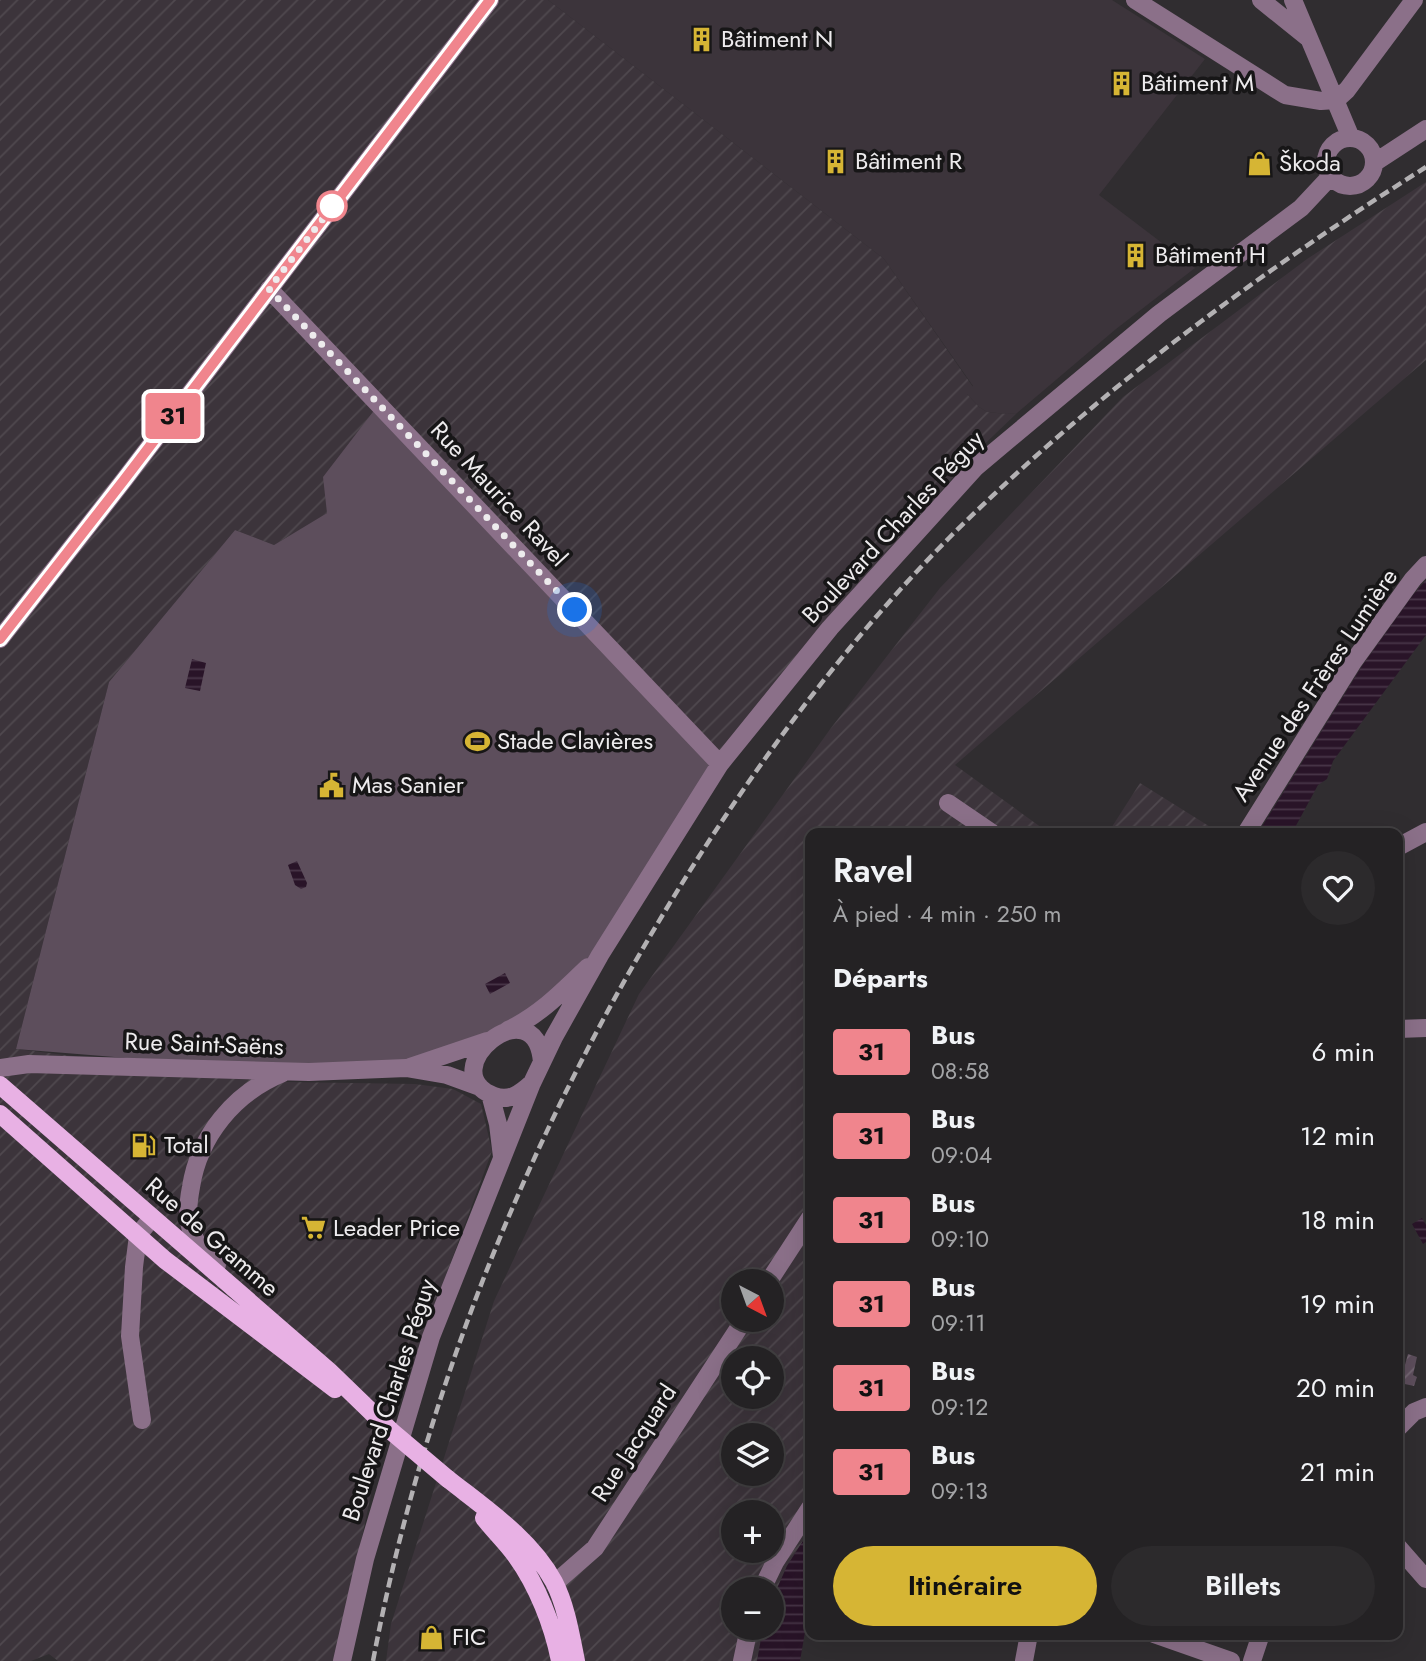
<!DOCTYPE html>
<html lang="fr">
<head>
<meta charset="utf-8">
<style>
  :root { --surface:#242224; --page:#2c2a2c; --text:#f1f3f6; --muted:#a3a4a6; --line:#413f41; --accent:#d6b534 }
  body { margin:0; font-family:Jost,sans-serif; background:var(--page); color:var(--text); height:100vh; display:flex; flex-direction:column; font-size:26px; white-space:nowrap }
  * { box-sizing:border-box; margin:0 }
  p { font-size:23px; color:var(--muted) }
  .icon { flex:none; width:38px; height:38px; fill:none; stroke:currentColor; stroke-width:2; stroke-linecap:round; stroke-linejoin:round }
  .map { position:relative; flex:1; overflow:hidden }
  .sheet { position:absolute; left:805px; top:828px; width:598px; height:812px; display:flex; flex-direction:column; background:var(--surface); border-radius:14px; box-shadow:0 7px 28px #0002,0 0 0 2px var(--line) }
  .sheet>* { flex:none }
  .badge { padding:0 14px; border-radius:5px; font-size:24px; line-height:46px }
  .needle { width:46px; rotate:139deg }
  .buttons { position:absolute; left:721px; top:1269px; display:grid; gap:14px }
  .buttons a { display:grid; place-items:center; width:63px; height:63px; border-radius:50%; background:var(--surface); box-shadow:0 7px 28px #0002,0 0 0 2px var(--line); font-size:35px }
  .you { position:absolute; width:35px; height:35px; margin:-18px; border:5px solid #fff; border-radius:50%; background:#1a73e8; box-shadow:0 0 0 10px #1a73e833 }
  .map>.badge { position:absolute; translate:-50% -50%; box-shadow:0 0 0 4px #fff }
  h2 { padding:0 28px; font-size:26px; line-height:63px }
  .round { display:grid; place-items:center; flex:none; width:74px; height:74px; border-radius:37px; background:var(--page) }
  .summary { display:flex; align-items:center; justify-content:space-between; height:119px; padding:0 28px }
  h1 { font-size:33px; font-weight:600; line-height:52px }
  .action { display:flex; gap:14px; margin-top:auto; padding:14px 28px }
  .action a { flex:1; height:80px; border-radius:42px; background:var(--accent); color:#111; font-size:28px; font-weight:600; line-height:80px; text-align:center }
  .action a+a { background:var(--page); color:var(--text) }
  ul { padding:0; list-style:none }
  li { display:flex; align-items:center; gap:21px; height:84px; padding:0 28px }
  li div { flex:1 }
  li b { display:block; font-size:26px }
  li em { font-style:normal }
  li .badge { min-width:77px; font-weight:700; text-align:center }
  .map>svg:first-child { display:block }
  .built { fill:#3c343b }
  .industrial { fill:url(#industrial-furrows); fill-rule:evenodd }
  .green { fill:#5d4e5c }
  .garden { fill:url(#garden-furrows) }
  .water { fill:url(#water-rules) }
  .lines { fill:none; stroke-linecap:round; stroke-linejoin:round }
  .minor { stroke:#8b7089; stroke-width:18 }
  .major { stroke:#e8b1e4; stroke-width:18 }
  .rail { stroke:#b3b1b3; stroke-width:4.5; stroke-dasharray:10 5; stroke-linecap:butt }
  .major-bridge { stroke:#e8b1e4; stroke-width:18 }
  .line-casing { stroke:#fff; stroke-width:16 }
  .line { stroke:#f0858d; stroke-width:10 }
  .walk { stroke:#edebed; stroke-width:7; stroke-dasharray:0 12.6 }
  .stop-dot { fill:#fff; stroke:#f0858d; stroke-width:3.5 }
  .labels { text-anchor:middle; stroke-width:7; stroke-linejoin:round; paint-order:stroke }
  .poi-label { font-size:24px; fill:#edebed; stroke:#171617; text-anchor:start }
  .street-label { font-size:24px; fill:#edebed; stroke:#171617 }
</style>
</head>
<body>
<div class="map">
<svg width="1426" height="1661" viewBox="0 0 1426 1661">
  <defs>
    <pattern id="industrial-furrows" width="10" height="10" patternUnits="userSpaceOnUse" patternTransform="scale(1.75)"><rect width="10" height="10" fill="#3c343b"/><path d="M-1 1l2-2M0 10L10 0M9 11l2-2" fill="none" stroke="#4f484e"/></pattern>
    <pattern id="garden-furrows" width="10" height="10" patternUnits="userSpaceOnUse" patternTransform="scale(1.75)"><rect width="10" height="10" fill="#5d4e5c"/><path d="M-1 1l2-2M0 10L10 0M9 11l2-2" fill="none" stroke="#756874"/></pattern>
    <pattern id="water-rules" width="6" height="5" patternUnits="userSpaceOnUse" patternTransform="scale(1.75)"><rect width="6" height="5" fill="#291428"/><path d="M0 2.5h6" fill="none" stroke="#483648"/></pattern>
  </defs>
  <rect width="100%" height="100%" fill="#302d30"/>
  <!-- built -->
  <path class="built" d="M548,0H1112L1205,59L1099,195L1195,268L1116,329L1017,413L1007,414L987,412L979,407L966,393L973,386L884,259Z"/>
  <!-- industrial -->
  <path class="industrial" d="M0,0H548L884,259L973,387L967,394L979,407L987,412L1007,414L1017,413L971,457L889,550L720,764L327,513L274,545L235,530L109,682L16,1049L287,1082L415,1084L453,1089L481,1104L492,1151L379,1456L336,1661H58L49,1654L31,1661H0Z
    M1426,182V360L955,765L1049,833H810V1530L787,1566L772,1600V1589H733V1628H763L757,1661H386L391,1624L494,1301L639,994L831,728L940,588L1123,397L1307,259ZM733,1281H772V1320H733ZM733,1358H772V1396H733ZM733,1435H772V1474H733ZM733,1512H772V1550H733Z
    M1140,783L1220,833H1108Z"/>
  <!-- green -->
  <path class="green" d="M379,404L720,764L600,955L532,1017L406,1068L288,1071L16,1049L109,682L235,530L274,545L327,513L323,477Z"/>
  <!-- garden -->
  <path class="garden" d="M1408,1354L1417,1357L1413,1375L1417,1377L1414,1386L1400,1383Z"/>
  <!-- water -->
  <path class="water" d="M1426,580V635L1333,761L1327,779L1318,785L1292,833H1258L1362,666L1413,595Z
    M192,659L206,663L200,691L185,688Z
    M297,861L307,883L306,887L301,889L295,885L288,865Z
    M505,973L510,983L490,994L485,984Z
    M1422,1218L1426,1225V1242L1423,1244L1412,1224Z
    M810,1530V1603L800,1661H757L763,1628H772V1600L787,1566Z"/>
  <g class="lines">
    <!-- minor -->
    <path class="minor" d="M1135,0L1285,95L1321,101L1336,100
      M1261,0L1307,37
      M1293,0L1351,138
      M1336,100L1347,90L1414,0
      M1326 162a24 24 0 1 1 48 0a24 24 0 1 1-48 0Z
      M1374,163L1426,129
      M269,289L720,764
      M0,639L124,480L490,0
      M948,803L992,833
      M1246,833L1353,662L1413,579L1426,565
      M1398,847L1426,832
      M1398,1029L1426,1028
      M508,1030C540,1015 563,991 588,967
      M410,1067L487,1041
      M0,1068L29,1064L309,1072L406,1068L447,1075L480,1087
      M532,1083C521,1093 510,1102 494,1096C430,1071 535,983 542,1062
      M490,1094L498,1124L502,1157
      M217,1265C208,1256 199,1248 193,1235C186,1220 188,1203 191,1187C199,1136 234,1093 283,1073
      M769,1281L810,1218
      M142,1420L130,1336L134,1267L138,1235L152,1218
      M1398,1428L1414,1412L1426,1407
      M1398,1547L1426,1579
      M555,1583L595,1548L744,1320
      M762,1589L775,1562L810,1508
      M1154,1634L1231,1661
      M342,1661L365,1559L431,1337L532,1083L554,1037L600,955L720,764L830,628L976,467L1159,314L1301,208L1330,177
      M742,1661L749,1628
      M1024,1661L1029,1634
      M1252,1661L1261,1634"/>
    <!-- major -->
    <path class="major" d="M0,1085L329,1371L390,1430
      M0,1114L165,1260L335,1389
      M448,1479C486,1509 531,1539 554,1582C566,1605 571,1636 576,1661
      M484,1518C494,1531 506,1542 516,1556C537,1585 553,1625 560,1661"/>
    <!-- rail -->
    <path class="rail" d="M373,1661C427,1376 542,1102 698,858C771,744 853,635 949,538C1092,395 1256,275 1426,167"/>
    <!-- major-bridge -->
    <path class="major-bridge" d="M390,1430L448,1479"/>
  </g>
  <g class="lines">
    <defs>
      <path id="line" d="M0,639L124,480L490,0"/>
    </defs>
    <!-- line casing -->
    <use href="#line" class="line-casing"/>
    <!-- line -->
    <use href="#line" class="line"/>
    <!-- walk -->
    <path class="walk" d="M332,206L335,203L269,289L575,610"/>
  </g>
  <!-- icons -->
  <defs>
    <symbol id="building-bare" viewBox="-9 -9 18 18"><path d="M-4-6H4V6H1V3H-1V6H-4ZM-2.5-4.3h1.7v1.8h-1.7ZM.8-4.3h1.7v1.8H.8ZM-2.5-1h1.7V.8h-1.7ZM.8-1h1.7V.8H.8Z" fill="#d6b534" stroke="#171617" stroke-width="2.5" paint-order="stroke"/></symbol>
    <symbol id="shop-bare" viewBox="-9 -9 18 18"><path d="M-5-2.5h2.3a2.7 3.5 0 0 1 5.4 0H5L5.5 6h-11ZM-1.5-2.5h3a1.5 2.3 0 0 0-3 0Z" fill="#d6b534" stroke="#171617" stroke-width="2.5" paint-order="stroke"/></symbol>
    <symbol id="stadium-bare" viewBox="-9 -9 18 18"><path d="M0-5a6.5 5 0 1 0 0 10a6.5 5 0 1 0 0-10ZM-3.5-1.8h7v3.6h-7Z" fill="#d6b534" stroke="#171617" stroke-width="2.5" paint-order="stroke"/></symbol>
    <symbol id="civic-bare" viewBox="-9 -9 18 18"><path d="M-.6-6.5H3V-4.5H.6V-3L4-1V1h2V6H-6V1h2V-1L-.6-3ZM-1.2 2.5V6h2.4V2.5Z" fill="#d6b534" stroke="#171617" stroke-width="2.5" paint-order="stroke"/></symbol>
    <symbol id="fuel-bare" viewBox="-9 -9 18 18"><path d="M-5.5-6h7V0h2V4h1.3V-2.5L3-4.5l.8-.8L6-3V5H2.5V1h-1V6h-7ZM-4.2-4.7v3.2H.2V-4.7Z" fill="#d6b534" stroke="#171617" stroke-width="2.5" paint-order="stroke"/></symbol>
    <symbol id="supermarket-bare" viewBox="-9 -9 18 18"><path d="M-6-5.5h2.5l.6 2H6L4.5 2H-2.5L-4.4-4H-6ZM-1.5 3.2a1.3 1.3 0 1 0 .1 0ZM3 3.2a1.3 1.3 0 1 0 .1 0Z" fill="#d6b534" stroke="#171617" stroke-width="2.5" paint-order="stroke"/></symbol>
  </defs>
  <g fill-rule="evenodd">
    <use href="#building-bare" x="684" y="22" width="35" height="35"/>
    <use href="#building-bare" x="1104" y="66" width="35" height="35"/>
    <use href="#building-bare" x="818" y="144" width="35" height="35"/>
    <use href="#shop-bare" x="1242" y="146" width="35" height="35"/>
    <use href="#building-bare" x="1118" y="238" width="35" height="35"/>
    <use href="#stadium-bare" x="460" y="724" width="35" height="35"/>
    <use href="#civic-bare" x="314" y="768" width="35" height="35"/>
    <use href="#fuel-bare" x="126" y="1128" width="35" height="35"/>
    <use href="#supermarket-bare" x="296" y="1210" width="35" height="35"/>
    <use href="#shop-bare" x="414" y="1620" width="35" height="35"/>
  </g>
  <!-- markers -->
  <circle class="stop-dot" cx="332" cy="206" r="14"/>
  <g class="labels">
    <!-- poi labels -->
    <g class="poi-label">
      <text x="721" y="47">Bâtiment N</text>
      <text x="1141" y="91">Bâtiment M</text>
      <text x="855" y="169">Bâtiment R</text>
      <text x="1279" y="171">Škoda</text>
      <text x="1155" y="263">Bâtiment H</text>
      <text x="497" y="749">Stade Clavières</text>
      <text x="352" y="793">Mas Sanier</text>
      <text x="164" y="1153">Total</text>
      <text x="333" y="1236">Leader Price</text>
      <text x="452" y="1645">FIC</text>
    </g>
    <!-- street labels -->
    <g class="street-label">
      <text transform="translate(499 494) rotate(47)" y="8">Rue Maurice Ravel</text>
      <text transform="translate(893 527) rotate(-47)" y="8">Boulevard Charles Péguy</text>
      <text transform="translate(1315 685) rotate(-56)" y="8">Avenue des Frères Lumière</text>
      <text transform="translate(204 1044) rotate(2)" y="8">Rue Saint-Saëns</text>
      <text transform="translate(212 1237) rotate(41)" y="8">Rue de Gramme</text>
      <text transform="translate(389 1400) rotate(-72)" y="8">Boulevard Charles Péguy</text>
      <text transform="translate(634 1443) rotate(-57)" y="8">Rue Jacquard</text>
    </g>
  </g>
</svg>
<div class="buttons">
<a><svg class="needle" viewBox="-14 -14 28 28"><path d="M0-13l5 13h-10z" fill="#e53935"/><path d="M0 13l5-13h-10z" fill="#a3a4a6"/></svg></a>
<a><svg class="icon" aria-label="locate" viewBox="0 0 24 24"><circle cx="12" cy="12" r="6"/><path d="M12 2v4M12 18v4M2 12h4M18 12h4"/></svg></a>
<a><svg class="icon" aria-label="layers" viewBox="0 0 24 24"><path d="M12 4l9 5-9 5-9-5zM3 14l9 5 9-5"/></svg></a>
<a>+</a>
<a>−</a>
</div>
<div class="you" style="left:575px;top:610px"></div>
<b class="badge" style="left:173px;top:416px;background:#f0858d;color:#111">31</b>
<section class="sheet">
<div class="summary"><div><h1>Ravel</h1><p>À pied · 4 min · 250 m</p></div><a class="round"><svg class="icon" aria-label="heart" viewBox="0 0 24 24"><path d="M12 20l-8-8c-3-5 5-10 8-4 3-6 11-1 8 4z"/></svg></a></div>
<h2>Départs</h2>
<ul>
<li><span class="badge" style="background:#f0858d;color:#111">31</span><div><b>Bus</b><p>08:58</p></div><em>6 min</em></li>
<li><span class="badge" style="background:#f0858d;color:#111">31</span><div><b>Bus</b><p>09:04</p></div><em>12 min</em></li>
<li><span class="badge" style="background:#f0858d;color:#111">31</span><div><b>Bus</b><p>09:10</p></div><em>18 min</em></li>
<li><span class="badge" style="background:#f0858d;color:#111">31</span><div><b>Bus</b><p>09:11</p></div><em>19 min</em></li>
<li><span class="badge" style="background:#f0858d;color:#111">31</span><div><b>Bus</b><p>09:12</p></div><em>20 min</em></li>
<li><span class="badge" style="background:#f0858d;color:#111">31</span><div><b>Bus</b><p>09:13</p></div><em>21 min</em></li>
</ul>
<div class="action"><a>Itinéraire</a><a>Billets</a></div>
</section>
</div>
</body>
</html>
